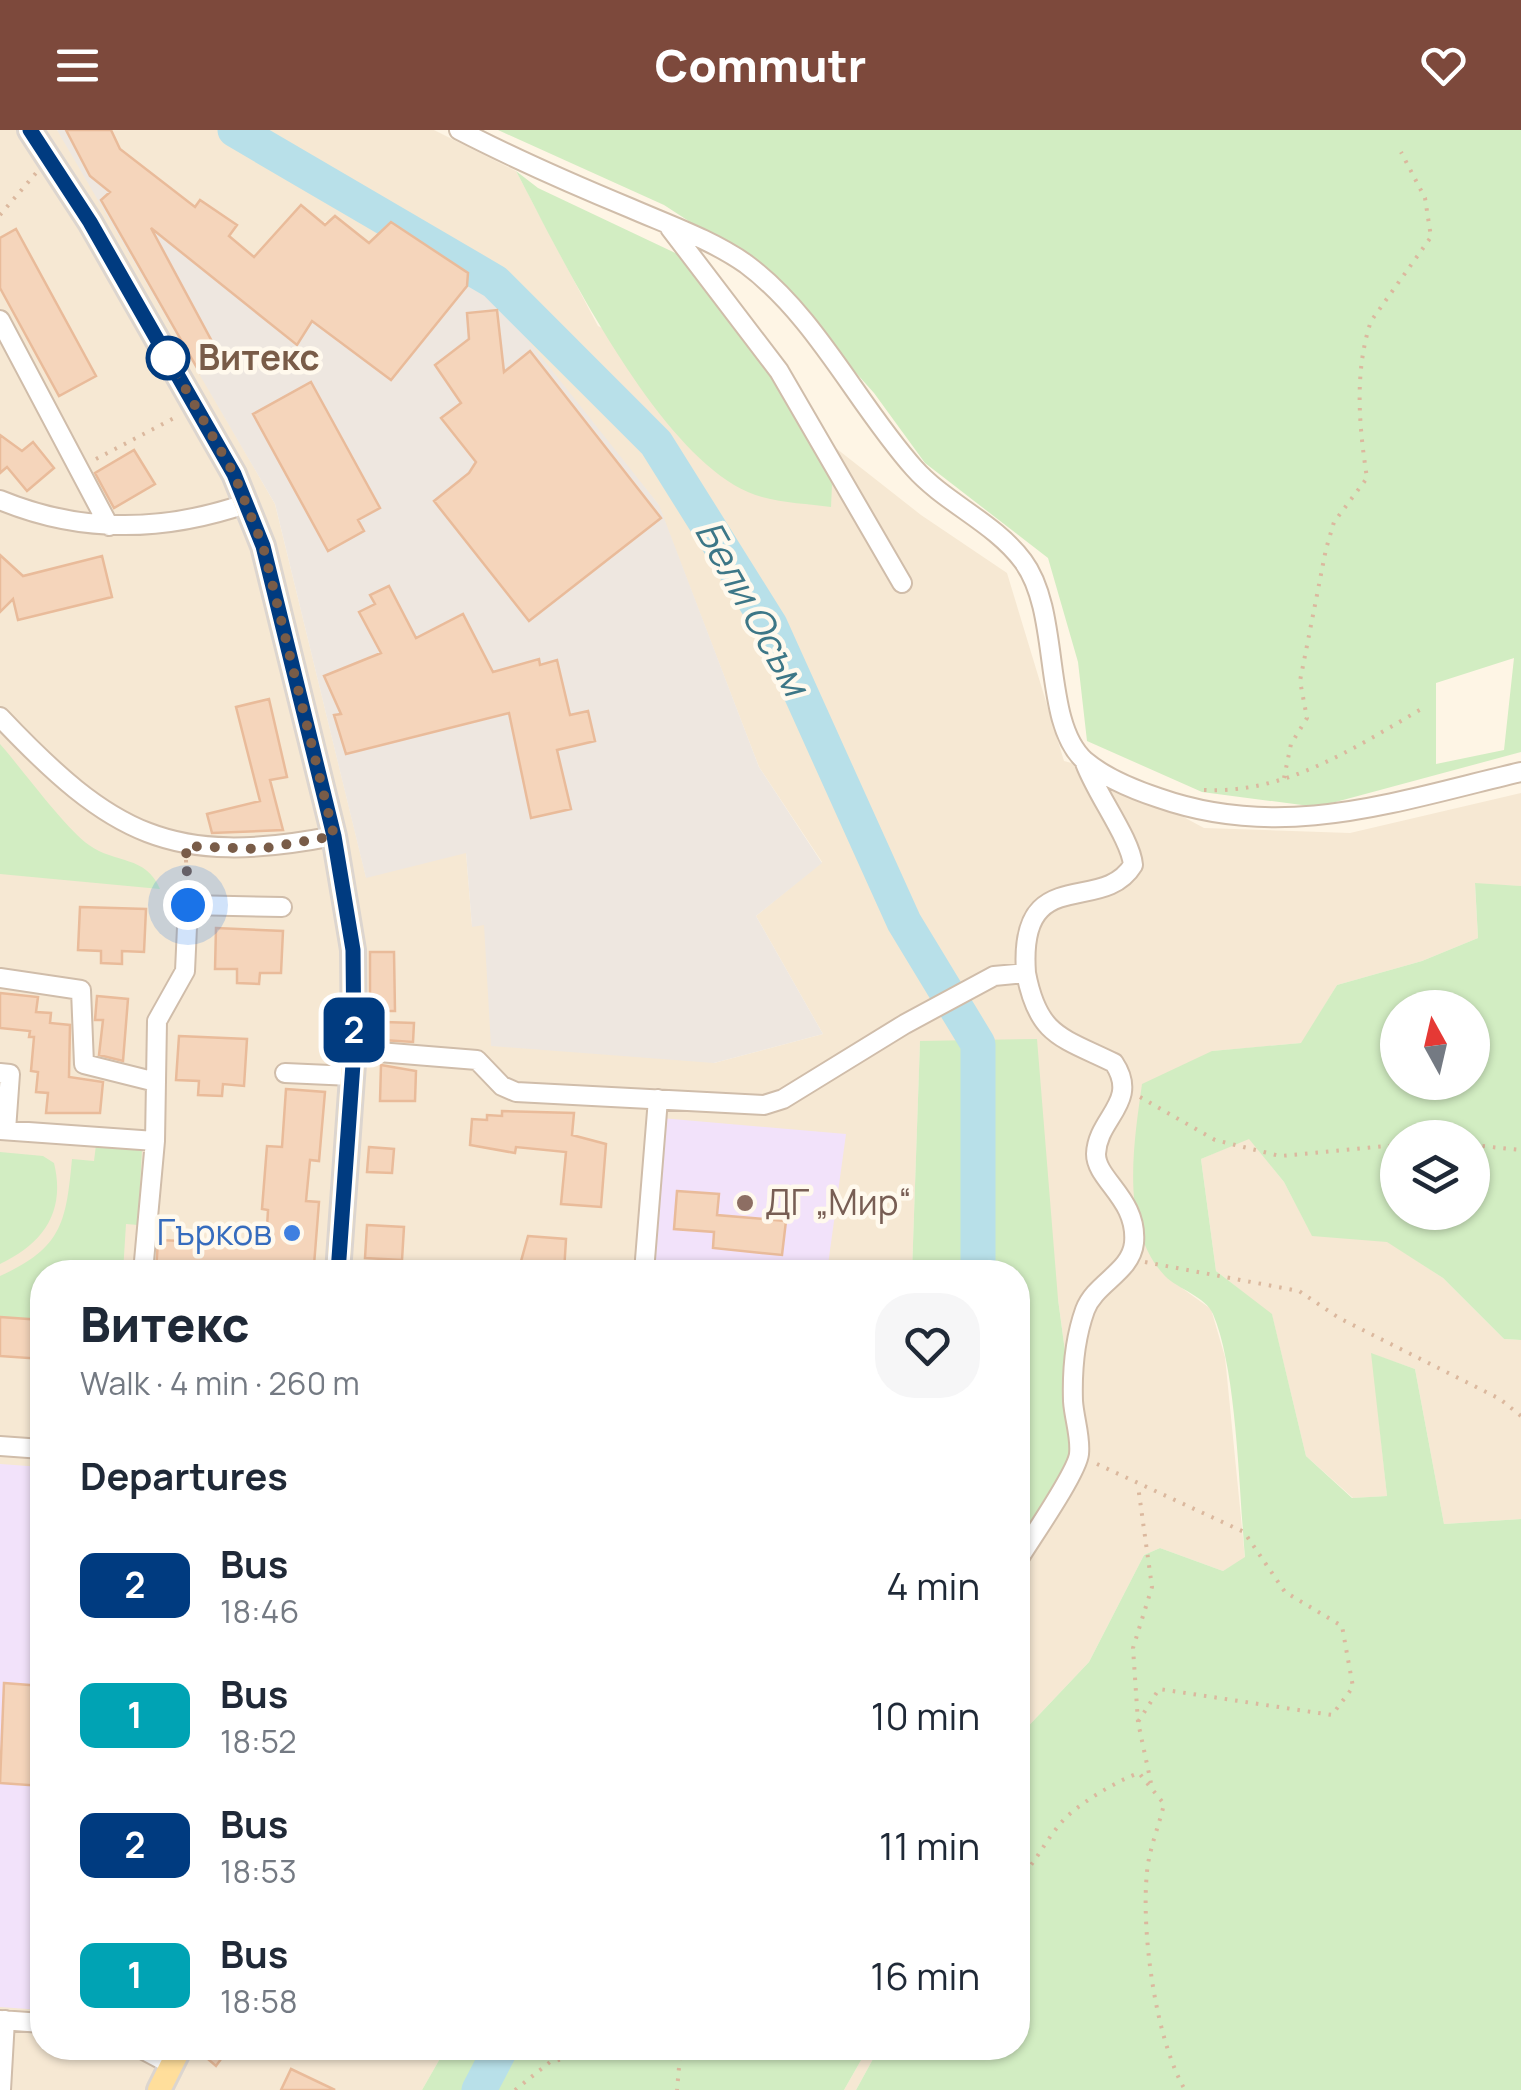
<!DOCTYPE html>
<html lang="en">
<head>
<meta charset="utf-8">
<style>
  :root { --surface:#fff; --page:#f6f6f7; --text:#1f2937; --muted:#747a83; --accent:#7d493c }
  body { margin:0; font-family:Manrope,sans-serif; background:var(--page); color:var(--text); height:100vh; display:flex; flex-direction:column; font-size:38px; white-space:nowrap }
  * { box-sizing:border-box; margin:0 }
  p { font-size:32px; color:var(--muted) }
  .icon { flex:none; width:55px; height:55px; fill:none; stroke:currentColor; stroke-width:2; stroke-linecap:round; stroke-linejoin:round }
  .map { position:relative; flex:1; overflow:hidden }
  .drawer { position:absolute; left:30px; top:1130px; width:1000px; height:800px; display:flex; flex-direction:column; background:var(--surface); border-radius:40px; box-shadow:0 2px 8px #0004 }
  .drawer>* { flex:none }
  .badge { padding:0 20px; border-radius:15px; font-size:35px; line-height:65px }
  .needle { width:65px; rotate:352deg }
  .fabs { position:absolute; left:1380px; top:860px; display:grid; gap:20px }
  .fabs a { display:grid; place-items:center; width:110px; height:110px; border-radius:50%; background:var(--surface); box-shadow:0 2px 8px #0004; font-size:50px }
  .you { position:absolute; width:50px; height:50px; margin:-25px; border:8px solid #fff; border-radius:50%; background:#1a73e8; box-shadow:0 0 0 15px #1a73e833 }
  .map>.badge { position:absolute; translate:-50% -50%; box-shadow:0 0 0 5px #fff }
  h2 { padding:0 50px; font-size:38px; line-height:90px }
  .round { display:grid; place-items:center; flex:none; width:105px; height:105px; border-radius:40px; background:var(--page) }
  .overview { display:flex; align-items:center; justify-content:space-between; height:170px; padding:0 50px }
  h1 { font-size:48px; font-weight:800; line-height:75px }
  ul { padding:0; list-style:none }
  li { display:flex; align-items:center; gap:30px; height:130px; padding:0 50px }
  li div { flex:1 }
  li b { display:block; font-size:38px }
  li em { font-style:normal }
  li .badge { min-width:110px; font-weight:700; text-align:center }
  header { display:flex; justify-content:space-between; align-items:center; height:130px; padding:0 50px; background:var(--accent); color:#fff; font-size:45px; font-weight:800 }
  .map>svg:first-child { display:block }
  .residential { fill:#f6e8d3 }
  .industrial { fill:#eee7e0 }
  .education { fill:#f2e2fa }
  .green { fill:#d2edc2; fill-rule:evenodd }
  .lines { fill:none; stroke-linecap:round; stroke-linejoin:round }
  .river { stroke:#b8e0e9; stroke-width:35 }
  .building { fill:#f5d5bb; stroke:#e9bb9a; stroke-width:2.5 }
  .minor-casing { stroke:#d0bdaa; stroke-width:22 }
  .major-casing { stroke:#dcd5cf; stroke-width:28 }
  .path { stroke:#dbb89e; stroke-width:4; stroke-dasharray:2.5 8; stroke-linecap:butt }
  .minor { stroke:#fff; stroke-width:18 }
  .major { stroke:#ffde9b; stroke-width:22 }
  .line-casing { stroke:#fff; stroke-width:22 }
  .line { stroke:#003b80; stroke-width:15 }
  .walk { stroke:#795c48; stroke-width:10; stroke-dasharray:0 18 }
  .stop-dot { fill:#fff; stroke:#003b80; stroke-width:5 }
  .education-dot { fill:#8d6e63; stroke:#fff9ed; stroke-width:4 }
  .shop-dot { fill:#3f7fe0; stroke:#fff9ed; stroke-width:4 }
  .labels { text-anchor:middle; stroke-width:9; stroke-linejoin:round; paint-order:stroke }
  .stop-label { font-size:35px; font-weight:bold; fill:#795c48; stroke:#fff9ed; text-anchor:start }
  .education-label { font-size:35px; fill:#785e54; stroke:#fff9ed; text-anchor:start }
  .shop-label { font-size:35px; fill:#366cbe; stroke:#fff9ed; text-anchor:end }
  .water-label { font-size:38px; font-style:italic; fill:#3d7787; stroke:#fff9ed }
</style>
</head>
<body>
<header><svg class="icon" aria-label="menu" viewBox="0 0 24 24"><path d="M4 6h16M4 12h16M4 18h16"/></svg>Commutr<svg class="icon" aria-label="heart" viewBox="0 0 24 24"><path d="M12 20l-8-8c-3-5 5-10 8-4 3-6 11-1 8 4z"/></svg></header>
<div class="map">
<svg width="1521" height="1960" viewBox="0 0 1521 1960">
  <rect width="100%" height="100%" fill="#fef5e5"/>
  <!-- residential -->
  <path class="residential" d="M0,0H57L63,7L275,374L366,747L466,722L472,796L484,794L714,933L823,904L756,786L822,732L759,637L658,374L468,143L443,125L391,93L369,113L335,87L254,127L229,106L200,70L195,77L120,19L111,0H434L516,41L598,196L823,308L921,385L1007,443L1064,631L1094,639L1204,698L1350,703L1521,663V756L1475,754L1478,808L1422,831L1337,855L1302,913L1212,921L1168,1148L1211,1179L1225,1227L1245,1428L1223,1441L1160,1418L1144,1425L1089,1532L1018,1607V1430L1079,1326L1058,1169L920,912L912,1142H42V1918H446L422,1960H0Z
    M1249,1008L1284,1052L1312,1105L1387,1111L1443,1148L1504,1209L1521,1210V1389L1444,1394L1415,1239L1372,1224L1387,1366L1353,1368L1306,1326L1272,1185L1216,1141L1201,1029Z
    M868,1918H879L856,1960H844Z"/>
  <!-- industrial -->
  <path class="industrial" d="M57,0H111L120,19L194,77L200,70L237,95L229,106L254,126L301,75L325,94L335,86L369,113L391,92L468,143L500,175L659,375L759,637L822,733L756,786L823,904L714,933L491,916L484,795L472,797L466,723L366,748L275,374Z"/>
  <!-- education -->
  <path class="education" d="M661,988L846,1004L827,1142H649Z
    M0,1334L42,1337V1880L0,1877Z"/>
  <!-- green -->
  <path class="green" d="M498,0H1521V622L1317,677L1202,662L1087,611L1078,532L1048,428L925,333L874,263L764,140L664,75ZM1514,528L1504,620L1436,634V553Z
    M516,41L538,58L707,138L823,308L832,355L831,377C809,374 784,373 762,367C664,341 562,128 516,41Z
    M0,614C22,639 65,698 89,715C115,734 146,725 160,759L0,744Z
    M1475,753L1521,756V1210L1504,1209L1443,1148L1387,1112L1312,1106L1284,1052L1249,1009L1201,1029L1216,1141L1272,1184L1306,1326L1352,1368L1387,1366L1371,1223L1415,1239L1444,1394L1521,1389V1960H856L879,1918H1018V1607L1089,1532L1144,1425L1160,1418L1223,1441L1245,1427C1239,1362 1237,1240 1213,1184C1206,1167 1178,1159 1165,1146C1119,1097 1134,1013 1142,954L1212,921L1301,913L1337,855L1422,831L1478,808ZM1398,878H1472V952H1398ZM1398,1008H1472V1082H1398Z
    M1037,909L1058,1169L1079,1326L1018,1430V1142H912L920,911Z
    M96,1015L142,1020L138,1095L126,1094L123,1142H42V1190L0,1187V1146C62,1118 66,1093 72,1029L94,1031Z
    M0,1022L43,1026L54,1033C66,1082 43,1114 0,1134Z
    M446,1918H868L844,1960H422Z"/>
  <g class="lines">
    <!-- river -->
    <path class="river" d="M235,0L495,152L656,313L770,495L904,792L978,914V1142
      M479,1960L501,1918"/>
  </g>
  <!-- building -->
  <path class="building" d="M66,0H111L120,19L195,77L200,70L237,95L229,106L254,127L301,75L325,95L335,86L369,113L391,92L468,143L467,156L391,250L312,191L297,215L151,98L223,232L200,243L101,70L110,62L90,46Z
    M16,99L96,246L59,266L0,158V108Z
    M497,180L504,242L530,221L661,388L529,491L434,371L469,343L476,332L441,288L461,273L435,235L469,209L467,183Z
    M311,252L380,378L358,390L364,401L328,421L253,284Z
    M0,305L22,321L33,312L54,338L27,361L7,337L0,343Z
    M134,320L155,354L114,378L95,343Z
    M0,425L23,446L102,426L112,467L18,490L13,469L0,482Z
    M389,456L416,508L463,484L493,542L539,529L540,535L557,530L570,585L588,581L595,611L557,620L571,679L531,688L509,583L346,624L334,585L341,584L324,546L381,523L359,482L375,474L370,465Z
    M269,569L287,647L270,650L283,700L212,703L207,684L260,671L236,577Z
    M80,777L146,779L144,822L122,821V834L101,833V821L78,820Z
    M216,798L283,801L281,843H260L259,854L237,853V839H215Z
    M370,822H394L395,881H370Z
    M0,863L38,867L36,882L51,883L50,893L70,895L69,947L103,952L100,983H46L48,963L36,962L38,942L31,941L34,907H29L30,901L0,898Z
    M97,866L128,869L123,931L99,925L103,890H95Z
    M384,892L414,893L413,912L383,910Z
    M179,906L247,909L244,956L223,954L222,966L198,965L199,951L176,950Z
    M381,935L416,941L415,971H380Z
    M286,959L325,962L319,1031L310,1030L306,1071L319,1072L314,1135L277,1132L276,1142H156L158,1110L266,1114L268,1080L262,1079L267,1016L282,1017Z
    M502,981L574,983L572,1005L606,1014L601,1077L561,1074L566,1022L516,1017L515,1023L470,1015L472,989L487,990V985L502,986Z
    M369,1017L394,1019L392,1043L367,1042Z
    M677,1061L719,1064L717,1085L786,1091L782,1125L713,1118L714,1102L674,1099Z
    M367,1095L404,1097L402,1130L365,1128Z
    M528,1106L566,1109L564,1142H518Z
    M0,1187L42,1190V1229L0,1226Z
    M4,1553L42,1556V1656L0,1653Z
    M195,1918H229L216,1936Z
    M291,1939L335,1960H281Z"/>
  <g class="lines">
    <defs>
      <path id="minor" d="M459,0C515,29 572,54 630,78C669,95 712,110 746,134C816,186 857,274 914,338C945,373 995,393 1023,431C1062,483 1041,592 1085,631C1104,647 1135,660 1159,668C1284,712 1397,671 1521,642
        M670,98L779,241L902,453
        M0,190L109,396
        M0,370C82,404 165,402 248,373
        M0,587C111,704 171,738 334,706
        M1026,843C1018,731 1102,786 1133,735C1131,709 1094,661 1084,630
        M0,848L81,860L84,934L156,952
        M354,920L477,930L502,956L516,962L764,975L783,969L905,894L994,846L1026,843C1038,906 1061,907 1114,933C1140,972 1097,988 1096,1024C1096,1050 1138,1069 1134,1113C1131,1142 1095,1153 1085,1180C1075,1208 1072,1240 1073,1271C1074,1288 1081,1307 1079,1324C1077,1343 1030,1410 1018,1430
        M0,943L10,944L6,1000
        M285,943L352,946
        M0,1000L155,1011
        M143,1142L155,1011L157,891L185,841L188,775L282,777
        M644,1142L658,969
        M0,1316L42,1319
        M0,1890L42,1893
        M140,1918L172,1935
        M1,1960L5,1890"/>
      <path id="major" d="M30,0L90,92L234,344L263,416L334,706L353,820L354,920L338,1142
        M159,1960L180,1918"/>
    </defs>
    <!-- minor casing -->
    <use href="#minor" class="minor-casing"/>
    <!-- major casing -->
    <use href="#major" class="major-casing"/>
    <!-- path -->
    <path class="path" d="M0,85L36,43
      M96,329L176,287
      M1284,648L1291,614L1307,588L1300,551L1326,419L1334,392L1367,348C1359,296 1354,242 1371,191L1431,107L1425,68L1401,22
      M1204,660C1287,664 1355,617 1425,577
      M186,730L187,755
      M1140,967L1215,1010L1280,1026L1398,1015
      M1472,1015L1521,1020
      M1145,1132L1299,1161L1339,1188L1500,1269L1521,1286
      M1097,1334L1244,1402L1285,1462L1342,1496L1353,1557L1332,1585L1159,1559L1138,1592L1151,1653
      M1138,1592L1133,1518L1152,1457L1138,1356
      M1018,1751C1035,1733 1044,1713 1060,1694C1074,1676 1118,1650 1139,1643L1164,1674C1159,1696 1149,1719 1147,1742C1141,1801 1155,1908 1185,1960
      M676,1918L680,1926L677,1960
      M515,1960L550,1932L610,1918"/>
    <!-- minor -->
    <use href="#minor" class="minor"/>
    <!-- major -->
    <use href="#major" class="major"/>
  </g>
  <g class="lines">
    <defs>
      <path id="line" d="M30,0L90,92L234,344L263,416L334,706L353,820L354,920L338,1142"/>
    </defs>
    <!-- line casing -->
    <use href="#line" class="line-casing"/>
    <!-- line -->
    <use href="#line" class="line"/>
    <!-- walk -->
    <path class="walk" d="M168,228L234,344L263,416L334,706L260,719L186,716L188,775"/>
  </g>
  <!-- markers -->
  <circle class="stop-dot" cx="168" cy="228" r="20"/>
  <circle class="education-dot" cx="745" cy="1073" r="10"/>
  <circle class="shop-dot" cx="292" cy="1103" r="10"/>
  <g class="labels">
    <!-- stop labels -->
    <g class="stop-label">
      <text x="198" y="240">Витекс</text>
    </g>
    <!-- education labels -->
    <g class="education-label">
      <text x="765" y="1085">ДГ „Мир“</text>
    </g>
    <!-- shop labels -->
    <g class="shop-label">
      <text x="272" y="1115">Гърков</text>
    </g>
    <!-- water labels -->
    <g class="water-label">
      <text transform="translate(752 478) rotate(61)" y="13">Бели Осъм</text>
    </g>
  </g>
</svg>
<div class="fabs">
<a><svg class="needle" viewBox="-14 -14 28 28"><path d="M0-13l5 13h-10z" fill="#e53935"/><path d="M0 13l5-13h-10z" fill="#747a83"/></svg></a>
<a><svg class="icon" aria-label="layers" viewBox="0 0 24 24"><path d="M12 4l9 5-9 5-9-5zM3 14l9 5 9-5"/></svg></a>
</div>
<div class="you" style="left:188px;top:775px"></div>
<b class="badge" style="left:354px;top:900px;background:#003b80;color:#fff">2</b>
<section class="drawer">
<div class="overview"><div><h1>Витекс</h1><p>Walk · 4 min · 260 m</p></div><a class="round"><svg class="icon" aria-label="heart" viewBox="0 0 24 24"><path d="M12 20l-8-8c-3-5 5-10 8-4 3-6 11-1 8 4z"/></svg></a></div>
<h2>Departures</h2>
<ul>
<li><span class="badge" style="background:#003b80;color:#fff">2</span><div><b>Bus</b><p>18:46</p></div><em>4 min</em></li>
<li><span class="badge" style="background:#00a3b4;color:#fff">1</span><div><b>Bus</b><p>18:52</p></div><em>10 min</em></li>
<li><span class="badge" style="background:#003b80;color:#fff">2</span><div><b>Bus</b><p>18:53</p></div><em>11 min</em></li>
<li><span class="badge" style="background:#00a3b4;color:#fff">1</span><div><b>Bus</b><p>18:58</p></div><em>16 min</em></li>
</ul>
</section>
</div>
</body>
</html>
